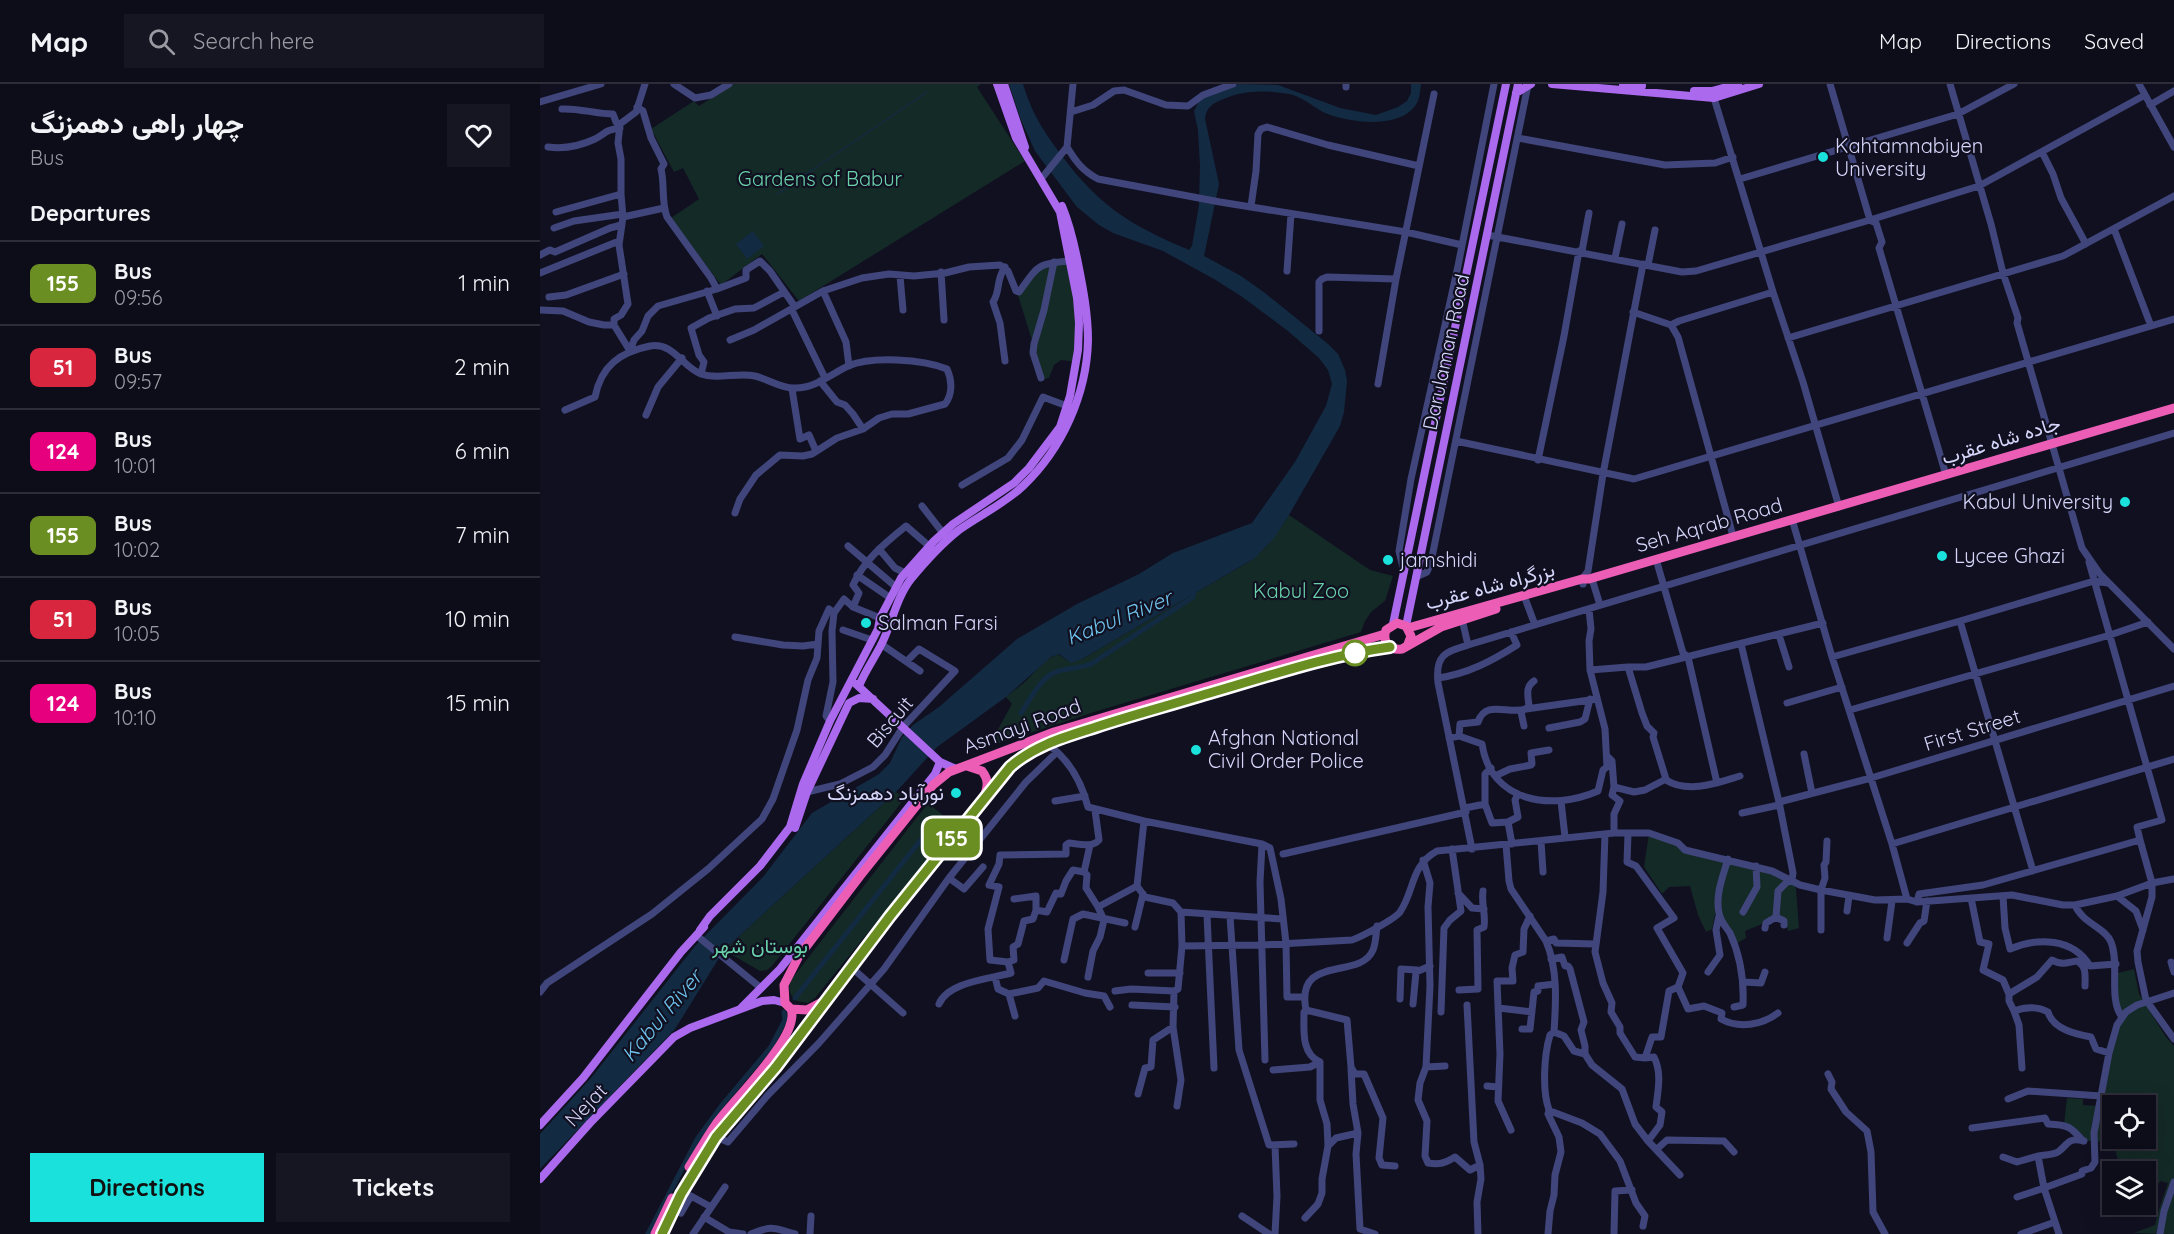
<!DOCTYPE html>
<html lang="en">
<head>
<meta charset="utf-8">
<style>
  :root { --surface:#0d0c19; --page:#161522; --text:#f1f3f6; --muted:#9a9ba2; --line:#2d2c38; --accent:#1ae1db }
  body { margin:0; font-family:Quicksand,Vazirmatn,sans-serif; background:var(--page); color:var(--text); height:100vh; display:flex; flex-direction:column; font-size:22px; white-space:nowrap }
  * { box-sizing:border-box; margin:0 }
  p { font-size:20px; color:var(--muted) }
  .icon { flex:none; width:33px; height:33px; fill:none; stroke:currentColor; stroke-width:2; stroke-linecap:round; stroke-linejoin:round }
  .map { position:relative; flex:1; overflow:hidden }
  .drawer { display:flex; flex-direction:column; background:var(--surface); width:540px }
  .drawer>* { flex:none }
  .badge { padding:0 12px; border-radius:9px; font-size:21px; line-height:39px }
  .controls { position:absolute; left:1562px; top:1011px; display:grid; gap:12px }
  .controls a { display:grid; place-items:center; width:54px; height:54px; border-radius:0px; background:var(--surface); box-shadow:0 6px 24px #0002,0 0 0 2px var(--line); font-size:30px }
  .map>.badge { position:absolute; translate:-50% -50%; box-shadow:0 0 0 3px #fff }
  h2 { padding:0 30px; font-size:22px; line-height:54px }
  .round { display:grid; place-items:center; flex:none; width:63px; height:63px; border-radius:0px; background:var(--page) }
  .overview { display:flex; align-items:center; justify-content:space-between; height:102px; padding:0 30px }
  h1 { font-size:28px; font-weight:700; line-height:45px }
  .cta { display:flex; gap:12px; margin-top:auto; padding:12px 30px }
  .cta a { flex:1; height:69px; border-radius:0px; background:var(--accent); color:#111; font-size:24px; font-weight:700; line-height:69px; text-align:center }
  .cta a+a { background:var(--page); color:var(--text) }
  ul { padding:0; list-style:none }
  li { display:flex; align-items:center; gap:18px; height:84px; padding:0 30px; border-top:2px solid var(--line) }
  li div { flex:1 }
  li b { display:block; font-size:22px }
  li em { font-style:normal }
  li .badge { min-width:66px; font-weight:700; text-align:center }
  header { display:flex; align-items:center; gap:36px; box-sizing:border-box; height:84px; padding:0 30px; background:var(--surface); border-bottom:2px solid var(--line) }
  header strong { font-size:28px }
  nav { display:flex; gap:33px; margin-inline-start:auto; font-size:21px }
  .search { width:420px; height:54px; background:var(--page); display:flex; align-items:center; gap:15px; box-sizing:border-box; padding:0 21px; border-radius:0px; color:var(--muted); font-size:22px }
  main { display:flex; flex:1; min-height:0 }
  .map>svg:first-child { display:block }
  .green { fill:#142a27; fill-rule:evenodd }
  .water { fill:#132b42 }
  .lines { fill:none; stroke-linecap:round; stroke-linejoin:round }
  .stream { stroke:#132b42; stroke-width:1.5 }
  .canal { stroke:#132b42; stroke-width:5 }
  .minor { stroke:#40467b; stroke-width:7 }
  .major { stroke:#ab69ee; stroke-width:8 }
  .highway { stroke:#ec5eb5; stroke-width:9 }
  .line-casing { stroke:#fff; stroke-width:14 }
  .line { stroke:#6b8e23; stroke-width:9 }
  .poi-dot { fill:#1ae1db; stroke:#111021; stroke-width:2 }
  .stop-dot { fill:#fff; stroke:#6b8e23; stroke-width:3 }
  .labels { text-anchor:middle; stroke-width:4.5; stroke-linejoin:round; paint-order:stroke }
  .poi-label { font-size:20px; fill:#d5d6fa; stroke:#111021; text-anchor:start }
  .park-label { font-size:20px; fill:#69d2aa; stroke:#111021 }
  .street-label { font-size:20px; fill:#d5d6fa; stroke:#111021 }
  .water-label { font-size:21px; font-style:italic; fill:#6fc4ee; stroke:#111021 }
</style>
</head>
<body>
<header>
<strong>Map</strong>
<div class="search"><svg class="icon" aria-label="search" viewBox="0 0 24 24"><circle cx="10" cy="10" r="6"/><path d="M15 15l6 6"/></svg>Search here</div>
<nav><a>Map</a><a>Directions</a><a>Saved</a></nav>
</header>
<main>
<section class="drawer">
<div class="overview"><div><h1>چهار راهی دهمزنگ</h1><p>Bus</p></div><a class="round"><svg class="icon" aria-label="heart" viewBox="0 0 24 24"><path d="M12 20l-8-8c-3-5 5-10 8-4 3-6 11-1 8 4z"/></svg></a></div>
<h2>Departures</h2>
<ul>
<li><span class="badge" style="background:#6b8e23;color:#fff">155</span><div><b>Bus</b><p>09:56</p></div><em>1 min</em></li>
<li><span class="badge" style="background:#d7263d;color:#fff">51</span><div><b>Bus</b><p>09:57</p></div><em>2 min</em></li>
<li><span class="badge" style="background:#e6007e;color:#fff">124</span><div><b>Bus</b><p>10:01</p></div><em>6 min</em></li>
<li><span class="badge" style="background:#6b8e23;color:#fff">155</span><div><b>Bus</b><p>10:02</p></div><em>7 min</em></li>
<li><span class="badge" style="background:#d7263d;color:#fff">51</span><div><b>Bus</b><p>10:05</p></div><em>10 min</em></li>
<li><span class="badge" style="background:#e6007e;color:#fff">124</span><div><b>Bus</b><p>10:10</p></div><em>15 min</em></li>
</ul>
<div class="cta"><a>Directions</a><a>Tickets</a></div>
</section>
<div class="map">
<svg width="1634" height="1150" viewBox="0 0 1634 1150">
  <rect width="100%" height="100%" fill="#111021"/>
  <!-- green -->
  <path class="green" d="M193,0H441L437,3L485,77L259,217L222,170L181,201L131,134L159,115L143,84L134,88L111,45L154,17L159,22Z
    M529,174L537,214L536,278L521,276L514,281L509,294L504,295L477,208C495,179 495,178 529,174Z
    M749,431L830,486L853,492L845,517L831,528L825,537L821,548L554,628L456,660L452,656L472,620L466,613L486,597L506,576L518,570L528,577L542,575L705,480C725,468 736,450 749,431Z
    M356,708L365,714L232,882L227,886L220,887L184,866Z
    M388,719L415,741L275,914L268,919L257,917C249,911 248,905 251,896Z
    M1109,749L1142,764L1252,796L1256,805L1259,844L1248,847L1246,838L1232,836L1205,847L1206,854L1194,861L1180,828L1175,830L1172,845L1166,848L1158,831L1150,802L1129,803L1122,810L1104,783Z
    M1594,885L1599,910L1626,953L1634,962V1150L1594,1149L1615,1141L1619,1125L1628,1099L1620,1097L1612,1110L1611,1117L1605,1119V1088L1581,1087L1573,1058C1562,1059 1553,1056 1542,1057L1524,1040L1527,1014L1543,1015V1021L1559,1022L1576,943L1585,933L1578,924L1574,890ZM1572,1022H1605V1054H1572Z"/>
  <!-- water -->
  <path class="water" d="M469,0H483C492,30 504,48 522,72C560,123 592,142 649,166L652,162L659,121L660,82L658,46L654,27L660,15L699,0L738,1L800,24L836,31L858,23L867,17L871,9V0H881C880,7 880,16 875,22C858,45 810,39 785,29C775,24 764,14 753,11C734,6 704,6 686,14C674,19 667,21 665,35L679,100L664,172L701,192L725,209L788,260L798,270L805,286L807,297L804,328L800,342L749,431L734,454L715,474L542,575L531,579L519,570L511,573L466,613L397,663L356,708L184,866L135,945L0,1085V1050L51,994L155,862L223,793L272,729L339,690L350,679L362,653L373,641L399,623L477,555L537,520L599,490L633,469L712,439L755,378L786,322L792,300L788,286L779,274L748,247L701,212L674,195L623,167L573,149L559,141L537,123L495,67L481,36Z
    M213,147L224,162L207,175L196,160Z"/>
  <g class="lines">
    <!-- stream -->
    <path class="stream" d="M237,110L387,8"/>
    <!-- canal -->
    <path class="canal" d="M481,629C490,616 501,591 519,587C530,584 540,584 551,580L653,513L654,508L651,503
      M255,914L395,738
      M108,1150L158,1054L183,1020L231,963L245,936L244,928"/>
    <!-- minor -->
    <path class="minor" d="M134,0L155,14L171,11L189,0
      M806,0V3
      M1290,0L1330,136L1336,139L1342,158L1339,164L1406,391
      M1410,0L1451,140L1463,189L1478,234L1477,239L1542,464L1560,490L1634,565
      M1599,0L1634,63
      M1174,14L1233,208L1263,298L1299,423
      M0,18L61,0
      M1610,21L1634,7
      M97,23L103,27L111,54L124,80L121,85C125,101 121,117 127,133L171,194L177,205L206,194V186L220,177L230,187L255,223
      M22,25C40,24 55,30 73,30L76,38L80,40
      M531,28L553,21L574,7L584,6L626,21L648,22L663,11L693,0
      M978,54L1125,81L1175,79L1193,73
      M8,63C23,65 40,62 55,55C66,49 65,46 80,44
      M527,63C536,78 543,87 558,95L680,118L866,148L922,161
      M1502,68L1513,90L1521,114L1546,160
      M501,95L527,63L533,0
      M1200,95L1418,30L1474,0
      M711,122L716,87L718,50L721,45L727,43L788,61L879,82
      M16,128L81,110
      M83,133L124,124
      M14,144L34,137L83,130
      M1574,145L1611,242
      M947,151L1142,188L1156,187L1330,136L1439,102L1605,11
      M1042,167L1049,129
      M0,171L10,166L15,168L70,144L81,141
      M1075,174L1082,140
      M1108,181L1115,146
      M465,183C455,198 461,206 453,218L460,239L465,277
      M747,187L751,130
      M401,188L404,236
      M0,189L79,157
      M360,192L363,226
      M167,207L177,232
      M283,207L306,258L309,282
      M9,213L26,211L84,190
      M0,226L23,227L49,238L64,241H74
      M252,226L285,294
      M1093,228L1131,241L1139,237L1233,208
      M1131,241L1138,253L1193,452
      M779,247V198L782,195L787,193L856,195
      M1248,254L1523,172L1634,112
      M190,256L214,246L283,207L322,194L349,190L374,192L405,189L429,183L460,181L468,187L476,207L479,208C498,182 497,179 530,177
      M90,267L74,241V235L81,231L88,220L79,161L83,133L81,110V75L78,59L80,40L96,28L105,0
      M90,267L94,256L102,247L108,232L118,222L177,205
      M161,290L164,278L159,271L151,244L169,234L195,225L214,224L244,208
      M501,294L493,269L494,260L504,226L514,178
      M280,297L297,318L305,321L313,330L323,345
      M838,300L856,195L894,10
      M252,305L260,355L269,351L276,367
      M25,326L55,313C61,282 80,268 110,262C134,258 142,283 161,290C177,296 198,288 215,292C228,295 240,304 254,304C274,305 291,290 308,282C332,272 382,275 407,285C412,296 413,310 405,320L368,330H352L339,334L323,345L297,354L272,370L263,372L240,371L216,391L200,415L195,429
      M106,331L118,303L142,274
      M916,357L1094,395L1634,235
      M998,376L1024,252L1039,167
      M422,401L468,374L482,356L503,313L527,322
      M382,422L403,449
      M1252,435L1292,573L1352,760L1367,815
      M308,462L356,503
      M339,465L355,484L365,489
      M1116,475L1143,569L1148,573L1177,699
      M864,488L859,467L871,395L918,182L954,0
      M317,491L349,513
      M876,493L887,488L891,478L988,1
      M1052,495L1060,521
      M1043,500L1042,495L1048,487L1063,390L1103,180
      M986,517L995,541
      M313,523L340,534
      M294,529L304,515L313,523L319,509L313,501C324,476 345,459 366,442L389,462
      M922,535L928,561
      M1420,537L1493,787
      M303,546L332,556
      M1239,551L1249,583
      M195,553L243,561L263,562L278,560
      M341,560L380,587
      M1201,560L1239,718L1253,789L1252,796
      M1292,573L1420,537L1554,497L1568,499
      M1088,583H1106L1283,539
      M1050,586L1088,583L1102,629L1107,642L1114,649L1113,653L1126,695L1105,706L1094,708L1074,703L1072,677L1067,672
      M898,594C927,590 952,577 977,561L971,548
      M1247,619L1302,603
      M1310,626L1570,551L1608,538
      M984,642L981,628L989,622C988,612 985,603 994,597
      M1009,644L1040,638L1045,635L1050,615
      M919,652L920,640L938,638C946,615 968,631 986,625L1057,615
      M909,654L919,652L942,660C951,719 1012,727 1058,707L1063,686L1067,683L1065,645L1050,586L1049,557L1051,545L1049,525
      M508,659C512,665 517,667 521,672C535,686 543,704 548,723L604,737L722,760L730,764L741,815L746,859L747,913H764
      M1264,670L1272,709
      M955,692L970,685L991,681L992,680L991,669L1009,666
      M1126,696C1148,710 1177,699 1200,692
      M267,708L300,700L333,683L345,671L363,643L415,587L379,565L367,577
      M515,717L545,712
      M1021,717L1025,753
      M1239,718L1331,694L1634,602
      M945,720L952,739L968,738
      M925,724L945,720V690L951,684
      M1202,729L1239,721
      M604,737L597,802L605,813L633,819L641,828L642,862L638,905L634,907L633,943L641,996L637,1022
      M1074,749V730L1080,717L1072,711L1074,703
      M1088,750L1087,778L1096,782L1134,834L1117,844L1143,889L1138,903L1148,925L1164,922L1182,929L1181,935C1199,945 1222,941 1238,929
      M1600,756L1612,799V813L1597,867L1598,878L1606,916L1634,955
      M1001,757L1003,788
      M722,760L720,798L725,976
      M972,760L968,738L978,733L975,716L978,710
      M1352,760L1634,675
      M550,761L544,788L533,786L526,797L521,810L516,809L507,828L496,826L493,835L484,837L478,860L473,863L474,876L468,878L450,876L448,845L459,803L449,801L459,780L460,771L526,770V761L529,759C539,760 552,764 559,756L555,726
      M966,761L969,797L971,805L1006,857C1018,885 1016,918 1014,948L1010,951C1004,971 1002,1007 1009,1026L1008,1030L1019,1053L1021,1068L1015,1091L1014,1111L1010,1127L1008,1150
      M932,765L898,599C895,571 905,568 928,561L1634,349
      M743,770L926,728
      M1188,775C1183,792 1175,811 1179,829C1180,837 1186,843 1190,849C1200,871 1204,898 1203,921L1194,923
      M883,776L890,799L888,823L890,902L886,983L880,999L878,1016L887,1037L885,1072L888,1079C900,1081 905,1079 915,1073L930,1086L940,1081
      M544,788L547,791L546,804L558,823L597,802
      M409,794L424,805L443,783
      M918,809L932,824L944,825
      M1463,812L1465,844L1470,865C1498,853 1533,854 1550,882L1576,880
      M1577,812L1596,827L1603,846
      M1431,814L1440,858L1449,860L1443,886L1463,896L1469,910
      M474,815L496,812V826
      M1377,818L1379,810L1443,801L1600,756L1597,743L1622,736L1549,478
      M1535,821C1542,839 1566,844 1571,858C1580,880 1568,915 1582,933
      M1307,827L1309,812
      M641,828L742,835
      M1203,828L1217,803L1216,782
      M667,831L674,984
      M690,832L699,966L729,1061L754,1060
      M1236,833L1238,807L1250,795
      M595,843L603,810
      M1225,844L1226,839L1236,833L1244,837V841
      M1281,846V806L1285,794L1284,781L1286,778L1287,757
      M156,851L221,904
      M1347,854L1352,817
      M1006,857L1014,855L1016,859L1055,860
      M1367,859L1380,839L1384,837L1387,817
      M642,862L721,861L812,856C821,853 855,835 860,828C875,806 870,782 897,767L1074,749H1109L1138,759L1145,766L1232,787L1260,801L1281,806L1335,816L1367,815L1377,818L1472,811L1523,821H1535L1577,812L1612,799L1634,795
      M1011,875L1022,873L1025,882H1028L1030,885L1044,938L1041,946L1045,962V970
      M524,876L533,835L543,830L585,839
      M1631,878L1634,888
      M311,883L363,929
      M1168,888L1180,871L1176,846L1179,832
      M608,889H640
      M455,893L458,905L469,910L475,932
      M548,893L553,867L560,853L564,836L558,823
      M1204,898L1221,899L1225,888
      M919,906L938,905L937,846L944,843C946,829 941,820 943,807
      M575,907L591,905L634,907
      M0,908L7,899L112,830L168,785L222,735L233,715L257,646L268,596L277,574L279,547L289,525L294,529L292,547L293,598L286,632L290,637
      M469,910L498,904L504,897L545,909L564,912L570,923
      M860,915L861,885L877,886
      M399,920C408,898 449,895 471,889L468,878
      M873,920L876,888L890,882
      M592,921L635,923
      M927,921L934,1058L940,1081L941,1095L937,1118L938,1150
      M959,924L992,928
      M766,926L807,936L811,983L815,990H824L843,1034L839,1074L842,1081L855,1082
      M1474,927L1469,917V910L1497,893L1512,876C1520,881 1528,879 1537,877C1547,882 1545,892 1545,902
      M901,928L904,844L910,836L921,827L912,765
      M982,945H990L994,908L998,907V902L1015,900
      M1014,948L1024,952L1034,967L1045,970L1052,981L1082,1005L1095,1040L1108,1057L1120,1041L1122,1028L1116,1023C1118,1006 1122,989 1114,973L1105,974L1095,973L1080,949V943L1071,928L1072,919L1063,899L1055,868L1063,808L1065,750
      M1105,974L1112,953H1121L1129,907L1138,903
      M886,983L905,982
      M1482,984L1479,941L1474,927C1485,923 1497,922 1508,928C1513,945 1535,950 1551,953L1556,965L1569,969
      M811,985L813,1020L818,1049L816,1070L820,1145L835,1150
      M733,986L770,983L780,978
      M1288,990L1292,998L1291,1005L1306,1028L1327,1047L1331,1068L1333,1128L1345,1150
      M947,1002L958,1003
      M598,1010L605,984L611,983L613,956L633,943
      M1468,1015L1488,1007L1561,1012
      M1008,1030L1013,1028L1042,1039L1060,1050L1080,1077L1096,1119L1105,1132L1103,1142
      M1432,1044L1505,1034L1508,1040C1528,1041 1530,1042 1543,1057
      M971,1046L958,1017L960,970L957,897H973L972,884L975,871L983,868L984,845L990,832
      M176,1053L188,1058L227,1012L279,959L344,885L409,794L486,698L517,668
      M1108,1057L1140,1091
      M788,1062L796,1054L818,1049
      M1117,1065L1127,1056L1184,1057L1194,1068
      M1463,1073L1477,1078L1498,1072
      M1477,1113L1504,1104L1498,1072C1504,1071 1513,1071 1518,1068C1529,1060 1527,1053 1544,1057
      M133,1125L141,1129L151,1112L171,1123
      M702,1132L729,1150
      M164,1133L189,1148L203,1150
      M765,1134L778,1120L782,1109V1095L788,1062L787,1040L780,1016V978C761,970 764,946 764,928L766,926C755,869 820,897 833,866C836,859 836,849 837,842
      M153,1150L185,1103
      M211,1150C233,1141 233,1144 255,1150
      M270,1150L271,1132
      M735,1150L737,1112L735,1062
      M1074,1150L1075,1107L1092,1106
      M1481,1150L1515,1138
      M1519,1150L1504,1104L1542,1090V1087L1551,1084L1555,1078L1554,1049L1569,969L1577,941L1586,928L1597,921L1634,909
      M1620,1150L1624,1127L1634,1098"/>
    <!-- major -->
    <path class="major" d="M464,0L485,63
      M1012,0L1174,14L1219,0
      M1083,0L1102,2
      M1154,7H1172L1198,0
      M976,9L991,0
      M853,540L966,0
      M866,542L978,0
      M316,600L400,678L416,685
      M319,602C325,587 334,575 341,561C352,540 356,514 371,495C385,478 401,460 419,446C440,431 464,420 483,402C522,365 547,310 548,256C548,230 543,204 538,179C534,159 530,141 522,122
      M255,744L267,708L309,619L319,614L333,615
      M160,846L170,832L220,782L250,743L263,700L290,637L338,545L340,534L361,494L394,457L413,440L474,399L489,384L520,343L530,312L538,266L539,239L537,214L520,128L476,54L457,0
      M201,924L240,885L395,690L400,678
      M0,1041L43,994L141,868L164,843
      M0,1095L50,1039L134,953L150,944L222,917L234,916L245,919"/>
    <!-- highway -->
    <path class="highway" d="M868,544L1042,495H1049L1634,324
      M868,560L871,552L866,542L857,539L846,546C842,557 849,567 862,565L901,543L956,525
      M427,682L442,687C449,696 448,702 444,713
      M284,917L267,926L251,925L245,919L244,901L259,872L320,792L393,701L409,688L514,648L845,550
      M149,1083C158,1069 166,1054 176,1040C193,1016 261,952 251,925
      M115,1150L132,1114
      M122,1150L141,1110L176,1053L236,983L350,832L470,683C508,650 577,636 626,622C691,603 755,585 820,567L850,563"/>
  </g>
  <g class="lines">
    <defs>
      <path id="line" d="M122,1150L141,1110L176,1053L236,983L350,832L470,683C495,661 525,653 556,643C589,632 623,623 656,613C720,595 784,572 850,563"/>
    </defs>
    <!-- line casing -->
    <use href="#line" class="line-casing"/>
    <!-- line -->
    <use href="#line" class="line"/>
  </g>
  <!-- markers -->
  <g class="poi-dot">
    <circle cx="1283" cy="73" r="6"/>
    <circle cx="1585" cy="418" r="6"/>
    <circle cx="1402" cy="472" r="6"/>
    <circle cx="848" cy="476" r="6"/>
    <circle cx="326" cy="539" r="6"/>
    <circle cx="656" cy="666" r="6"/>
    <circle cx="416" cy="709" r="6"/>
  </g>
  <circle class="stop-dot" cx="815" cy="569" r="12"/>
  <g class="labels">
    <!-- poi labels -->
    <g class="poi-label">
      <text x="1295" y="69">Kahtamnabiyen<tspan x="1295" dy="23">University</tspan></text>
      <text x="1573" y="425" text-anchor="end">Kabul University</text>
      <text x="1414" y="479">Lycee Ghazi</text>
      <text x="860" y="483">jamshidi</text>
      <text x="338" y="546">Salman Farsi</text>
      <text x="668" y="661">Afghan National<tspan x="668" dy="23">Civil Order Police</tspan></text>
      <text x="404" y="716" text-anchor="end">نورآباد دهمزنگ</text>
    </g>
    <!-- park labels -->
    <g class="park-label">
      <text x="280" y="102">Gardens of Babur</text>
      <text x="761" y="514">Kabul Zoo</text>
      <text x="220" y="869">بوستان شهر</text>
    </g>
    <!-- street labels -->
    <g class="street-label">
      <text transform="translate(906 268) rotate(-78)" y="7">Darulaman Road</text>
      <text transform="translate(1461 356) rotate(-17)" y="7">جاده شاه عقرب</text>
      <text transform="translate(1169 441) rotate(-16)" y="7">Seh Aqrab Road</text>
      <text transform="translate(950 502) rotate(-15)" y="7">بزرگراه شاه عقرب</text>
      <text transform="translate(350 638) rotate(-50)" y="7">Biscuit</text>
      <text transform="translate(482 642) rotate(-20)" y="7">Asmayi Road</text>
      <text transform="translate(1432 646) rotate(-17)" y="7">First Street</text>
      <text transform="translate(46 1021) rotate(-46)" y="7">Nejat</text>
    </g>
    <!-- water labels -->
    <g class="water-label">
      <text transform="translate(579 534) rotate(-22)" y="7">Kabul River</text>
      <text transform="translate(122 932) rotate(-50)" y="7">Kabul River</text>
    </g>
  </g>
</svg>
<div class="controls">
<a><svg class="icon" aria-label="locate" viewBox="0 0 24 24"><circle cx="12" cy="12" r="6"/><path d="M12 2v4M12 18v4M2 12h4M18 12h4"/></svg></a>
<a><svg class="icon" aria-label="layers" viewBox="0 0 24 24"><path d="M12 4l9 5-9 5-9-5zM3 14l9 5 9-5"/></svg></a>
</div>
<b class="badge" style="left:412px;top:754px;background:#6b8e23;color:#fff">155</b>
</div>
</main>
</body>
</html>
